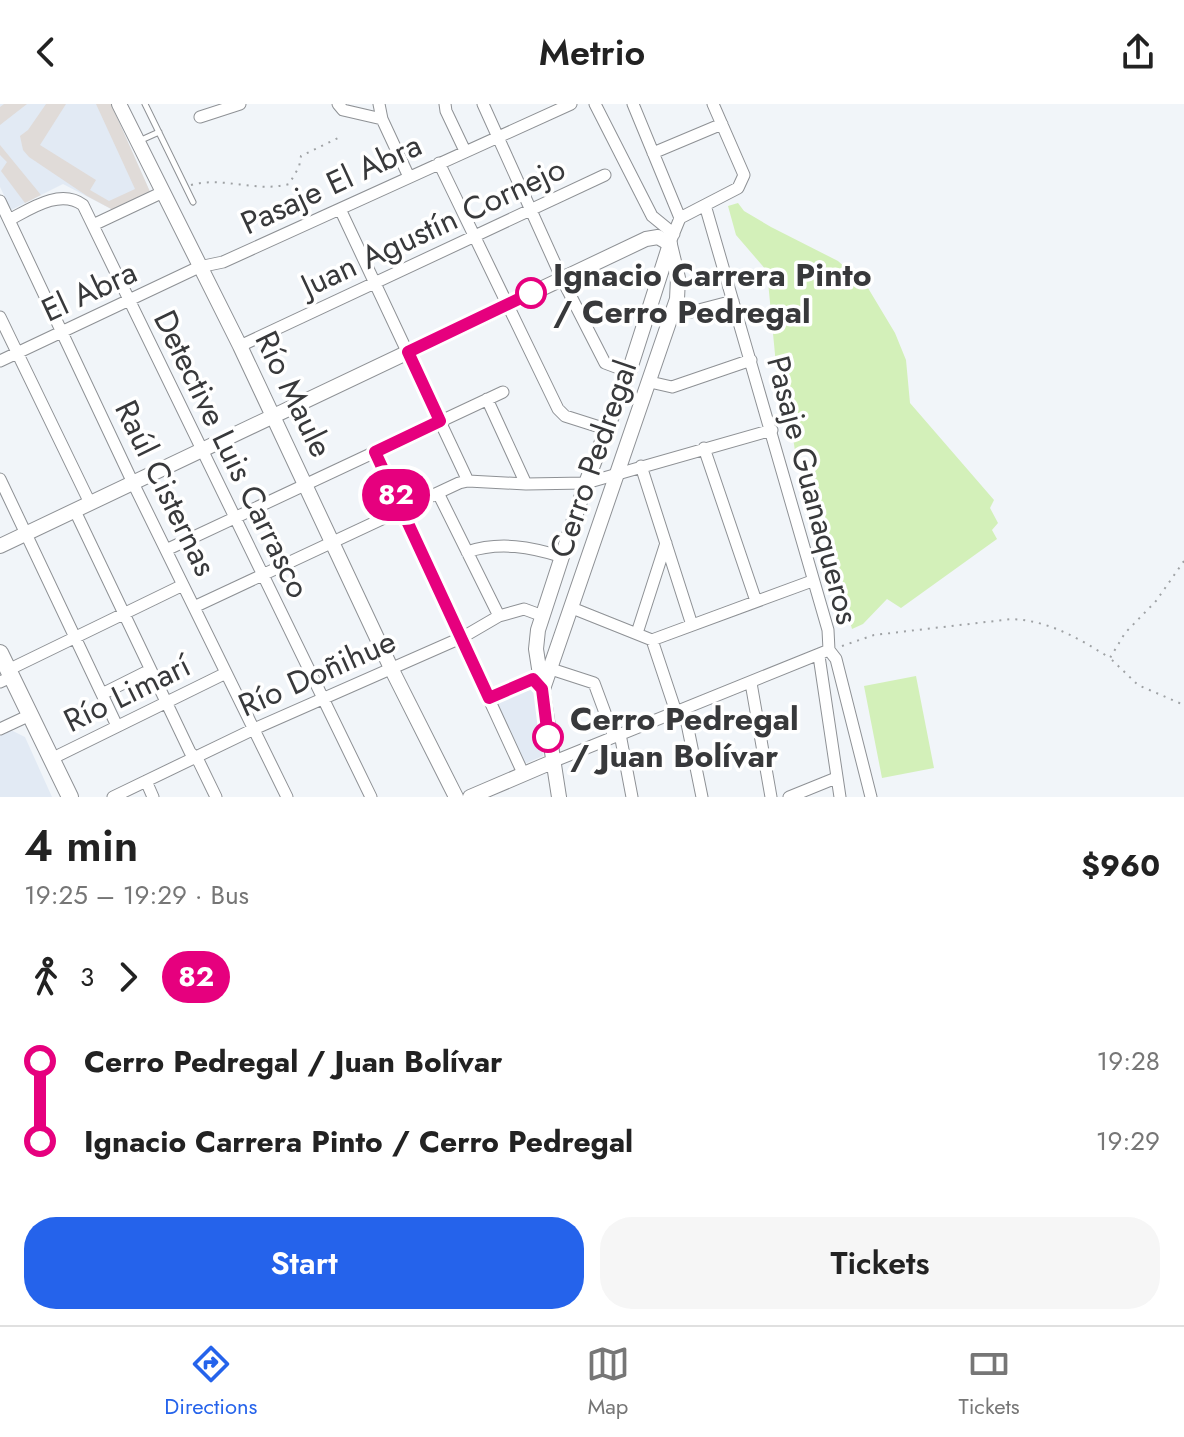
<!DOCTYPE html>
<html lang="en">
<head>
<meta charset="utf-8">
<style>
  :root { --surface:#fff; --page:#f6f6f6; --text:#222; --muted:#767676; --line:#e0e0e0; --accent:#2563eb }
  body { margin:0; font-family:Jost,sans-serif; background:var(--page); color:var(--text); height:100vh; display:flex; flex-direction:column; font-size:30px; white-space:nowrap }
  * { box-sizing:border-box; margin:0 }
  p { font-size:26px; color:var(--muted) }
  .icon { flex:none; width:44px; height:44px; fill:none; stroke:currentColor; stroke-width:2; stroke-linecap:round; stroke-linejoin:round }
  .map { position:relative; height:693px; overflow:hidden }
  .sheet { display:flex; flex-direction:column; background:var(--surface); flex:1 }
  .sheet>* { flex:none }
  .badge { padding:0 16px; border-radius:26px; font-size:28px; line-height:52px }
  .map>.badge { position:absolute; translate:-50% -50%; box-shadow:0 0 0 4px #fff }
  .legs { display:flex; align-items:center; gap:12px; height:88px; padding:0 24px; font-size:26px }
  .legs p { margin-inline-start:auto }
  .summary { display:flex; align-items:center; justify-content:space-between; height:136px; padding:0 24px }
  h1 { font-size:44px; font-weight:600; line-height:60px }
  .button { display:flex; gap:16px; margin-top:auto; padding:16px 24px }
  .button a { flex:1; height:92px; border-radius:32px; background:var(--accent); color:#fff; font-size:32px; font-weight:600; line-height:92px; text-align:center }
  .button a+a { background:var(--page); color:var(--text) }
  ul { padding:0 24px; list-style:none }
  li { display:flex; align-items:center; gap:28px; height:80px; font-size:30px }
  li i { display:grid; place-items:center; width:12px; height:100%; margin:0 10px; background:currentColor }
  li i::after { content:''; width:20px; height:20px; margin:-10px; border:6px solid; border-radius:50%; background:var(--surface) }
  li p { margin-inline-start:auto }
  li:first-child i { background:linear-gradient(#0000 50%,currentColor 0) }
  li:last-child i { background:linear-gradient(currentColor 50%,#0000 0) }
  header { display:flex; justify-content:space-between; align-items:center; height:104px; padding:0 24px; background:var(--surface); font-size:36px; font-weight:600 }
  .dock { display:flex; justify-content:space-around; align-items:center; height:112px; border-top:2px solid var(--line); background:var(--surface); font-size:22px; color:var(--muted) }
  .dock a { display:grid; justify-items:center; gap:4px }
  .dock .current { color:var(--accent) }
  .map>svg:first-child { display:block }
  .built { fill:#e2eaf4 }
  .green { fill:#d3f0b9 }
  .building { fill:#e0dbd8 }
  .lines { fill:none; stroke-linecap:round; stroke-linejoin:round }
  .service-casing { stroke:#8e9195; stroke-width:7 }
  .minor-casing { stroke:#8e9195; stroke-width:13 }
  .tertiary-casing { stroke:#8e9195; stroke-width:16 }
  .secondary-casing { stroke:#8e9195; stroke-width:18 }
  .path { stroke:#9fa2a5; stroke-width:2; stroke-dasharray:2 6; stroke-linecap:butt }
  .service { stroke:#fff; stroke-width:5 }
  .minor { stroke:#fff; stroke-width:11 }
  .tertiary { stroke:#fff; stroke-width:14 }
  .secondary { stroke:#fff; stroke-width:16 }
  .line-1-casing { stroke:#fff; stroke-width:18 }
  .line-1 { stroke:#e6007e; stroke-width:12 }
  .stop-1-dot { fill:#fff; stroke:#e6007e; stroke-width:4 }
  .labels { text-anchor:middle; stroke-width:7; stroke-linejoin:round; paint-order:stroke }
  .street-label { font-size:32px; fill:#38393b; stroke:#fff }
  .stop-label { font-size:32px; font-weight:bold; fill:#38393b; stroke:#fff; text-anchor:start }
</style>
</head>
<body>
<header><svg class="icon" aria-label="back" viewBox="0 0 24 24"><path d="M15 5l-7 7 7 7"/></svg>Metrio<svg class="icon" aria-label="share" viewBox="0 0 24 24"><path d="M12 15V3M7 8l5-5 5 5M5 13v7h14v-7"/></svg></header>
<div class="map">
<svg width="1184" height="693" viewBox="0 0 1184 693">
  <rect width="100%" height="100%" fill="#f1f5f9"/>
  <!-- built -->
  <path class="built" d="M0,0H111L151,90L115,107L63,80L11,106L0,83Z
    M532,578L538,583L543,652L524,660L494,595Z
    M11,626L25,633L52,693H0V632Z"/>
  <!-- green -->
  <path class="green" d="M738,99L744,107L771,123L838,157L868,184L895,229L906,256L910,299L994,396L990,404L998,419L992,426L997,435L901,504L887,495L863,520L852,525L824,423L809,348L795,347L784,271H777L767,167L736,131L728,102Z
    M916,572L934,664L882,674L864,582Z"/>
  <!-- building -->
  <path class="building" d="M4,0H27L0,21V3Z
    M46,0H66L40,41L96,76L90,86L109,97L135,85L96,0H111L151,90L115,107L87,92L29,53L23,46L20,32L28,26Z
    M0,41L41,91L25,99L1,67L7,58L0,51Z"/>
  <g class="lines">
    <defs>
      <path id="service" d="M145,0L193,98
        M139,37L159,28"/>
      <path id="minor" d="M338,0L343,6L382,15
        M379,0L382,15L409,73
        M445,0L446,7L465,47
        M483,0L562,175L605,259L629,268
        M595,0L652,112L674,130
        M633,0L680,114L671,136
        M200,13L240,0
        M653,49L722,20
        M439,59L558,305L565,312L609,326
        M0,97L133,379L287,693
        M705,101L828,526L829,546L836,555L871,693
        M340,105L468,377
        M680,114L738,84L744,71L713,0
        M9,116C30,105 60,84 83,101L371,693
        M93,121L163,88
        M673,207L691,208L733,197
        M0,213L90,399
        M240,242L605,71
        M0,257L199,163L223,158L571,0
        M650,278L672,283L751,256
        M487,295L526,380
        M704,344L756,497
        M375,348L523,669
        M641,362L692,521
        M0,375L117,622
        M438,389L499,512
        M75,407L190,648L199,658L216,693
        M166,446L503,288
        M467,448C500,437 531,443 563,453
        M194,503L459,379L468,377L526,380L586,379L772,326
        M572,504L652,536L812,477
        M637,529L666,439
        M652,536L676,608
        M819,552L840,693
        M551,565L594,579L614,633
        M8,566L183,481
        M0,578L11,573
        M751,579L771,693
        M102,590L150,566
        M489,594L533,575L542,585
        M684,605L702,693
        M0,625L30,611
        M620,630L632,693
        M51,655L226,569
        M552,658L829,546
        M146,677L153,693
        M113,693L254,625L463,533L499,512L524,505L543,512
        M789,693L836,674"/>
      <path id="tertiary" d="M119,0L240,242L391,564L456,693
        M0,442L646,135L658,133L670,140
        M543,585L677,195L678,174L670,141
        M470,693L552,658
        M559,693L536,545L538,526L586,379L629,268L670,140"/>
      <path id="secondary" d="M0,549L70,693"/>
    </defs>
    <!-- service casing -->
    <use href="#service" class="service-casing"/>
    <!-- minor casing -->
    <use href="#minor" class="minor-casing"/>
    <!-- tertiary casing -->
    <use href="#tertiary" class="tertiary-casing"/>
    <!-- secondary casing -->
    <use href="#secondary" class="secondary-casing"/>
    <!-- path -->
    <path class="path" d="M191,81C224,72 256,89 289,80L299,63L301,52L338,34
      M842,542L874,531L1012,515C1050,517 1078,534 1110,554L1125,529L1156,497L1184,457
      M1112,556L1138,581L1184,601"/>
    <!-- service -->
    <use href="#service" class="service"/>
    <!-- minor -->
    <use href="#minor" class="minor"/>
    <!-- tertiary -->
    <use href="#tertiary" class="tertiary"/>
    <!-- secondary -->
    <use href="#secondary" class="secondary"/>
  </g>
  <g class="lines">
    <defs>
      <path id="line-1" d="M531,189L408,248L440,317L375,348L489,594L533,575L542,585L548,633"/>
    </defs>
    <!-- line-1 casing -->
    <use href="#line-1" class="line-1-casing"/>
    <!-- line-1 -->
    <use href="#line-1" class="line-1"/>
  </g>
  <!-- markers -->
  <g class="stop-1-dot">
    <circle cx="531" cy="189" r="14"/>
    <circle cx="548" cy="633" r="14"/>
  </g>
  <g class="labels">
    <!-- street labels -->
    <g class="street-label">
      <text transform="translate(331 80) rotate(-25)" y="11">Pasaje El Abra</text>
      <text transform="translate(433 123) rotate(-25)" y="11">Juan Agustín Cornejo</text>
      <text transform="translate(89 187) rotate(-25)" y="11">El Abra</text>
      <text transform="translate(294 290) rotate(64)" y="11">Río Maule</text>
      <text transform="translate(232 350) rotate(64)" y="11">Detective Luis Carrasco</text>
      <text transform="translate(593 355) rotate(-71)" y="11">Cerro Pedregal</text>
      <text transform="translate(166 384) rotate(64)" y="11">Raúl Cisternas</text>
      <text transform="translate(813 386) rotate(75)" y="11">Pasaje Guanaqueros</text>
      <text transform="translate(317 569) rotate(-24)" y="11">Río Doñihue</text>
      <text transform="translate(127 589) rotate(-26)" y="11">Río Limarí</text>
    </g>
    <!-- stop labels -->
    <g class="stop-label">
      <text x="553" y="182">Ignacio Carrera Pinto<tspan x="553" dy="37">/ Cerro Pedregal</tspan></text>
      <text x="570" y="626">Cerro Pedregal<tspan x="570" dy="37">/ Juan Bolívar</tspan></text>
    </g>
  </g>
</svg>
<b class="badge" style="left:396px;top:391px;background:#e6007e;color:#fff">82</b>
</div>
<section class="sheet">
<div class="summary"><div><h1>4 min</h1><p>19:25 – 19:29 · Bus</p></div><b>$960</b></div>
<div class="legs"><svg class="icon" aria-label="walk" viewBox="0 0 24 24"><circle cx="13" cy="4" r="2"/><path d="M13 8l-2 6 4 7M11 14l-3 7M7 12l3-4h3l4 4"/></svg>3<svg class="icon" aria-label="forward" viewBox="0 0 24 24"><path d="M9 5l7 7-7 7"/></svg><b class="badge" style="background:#e6007e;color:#fff">82</b></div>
<ul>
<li><i style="color:#e6007e"></i><b>Cerro Pedregal / Juan Bolívar</b><p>19:28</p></li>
<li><i style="color:#e6007e"></i><b>Ignacio Carrera Pinto / Cerro Pedregal</b><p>19:29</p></li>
</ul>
<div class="button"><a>Start</a><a>Tickets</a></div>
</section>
<nav class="dock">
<a class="current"><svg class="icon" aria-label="directions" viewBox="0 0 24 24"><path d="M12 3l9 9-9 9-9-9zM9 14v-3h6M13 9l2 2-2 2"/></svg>Directions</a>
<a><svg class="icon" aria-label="map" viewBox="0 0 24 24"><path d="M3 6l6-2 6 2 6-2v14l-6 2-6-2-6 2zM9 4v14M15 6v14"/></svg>Map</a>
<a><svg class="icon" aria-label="tickets" viewBox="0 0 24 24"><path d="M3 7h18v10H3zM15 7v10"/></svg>Tickets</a>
</nav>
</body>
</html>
